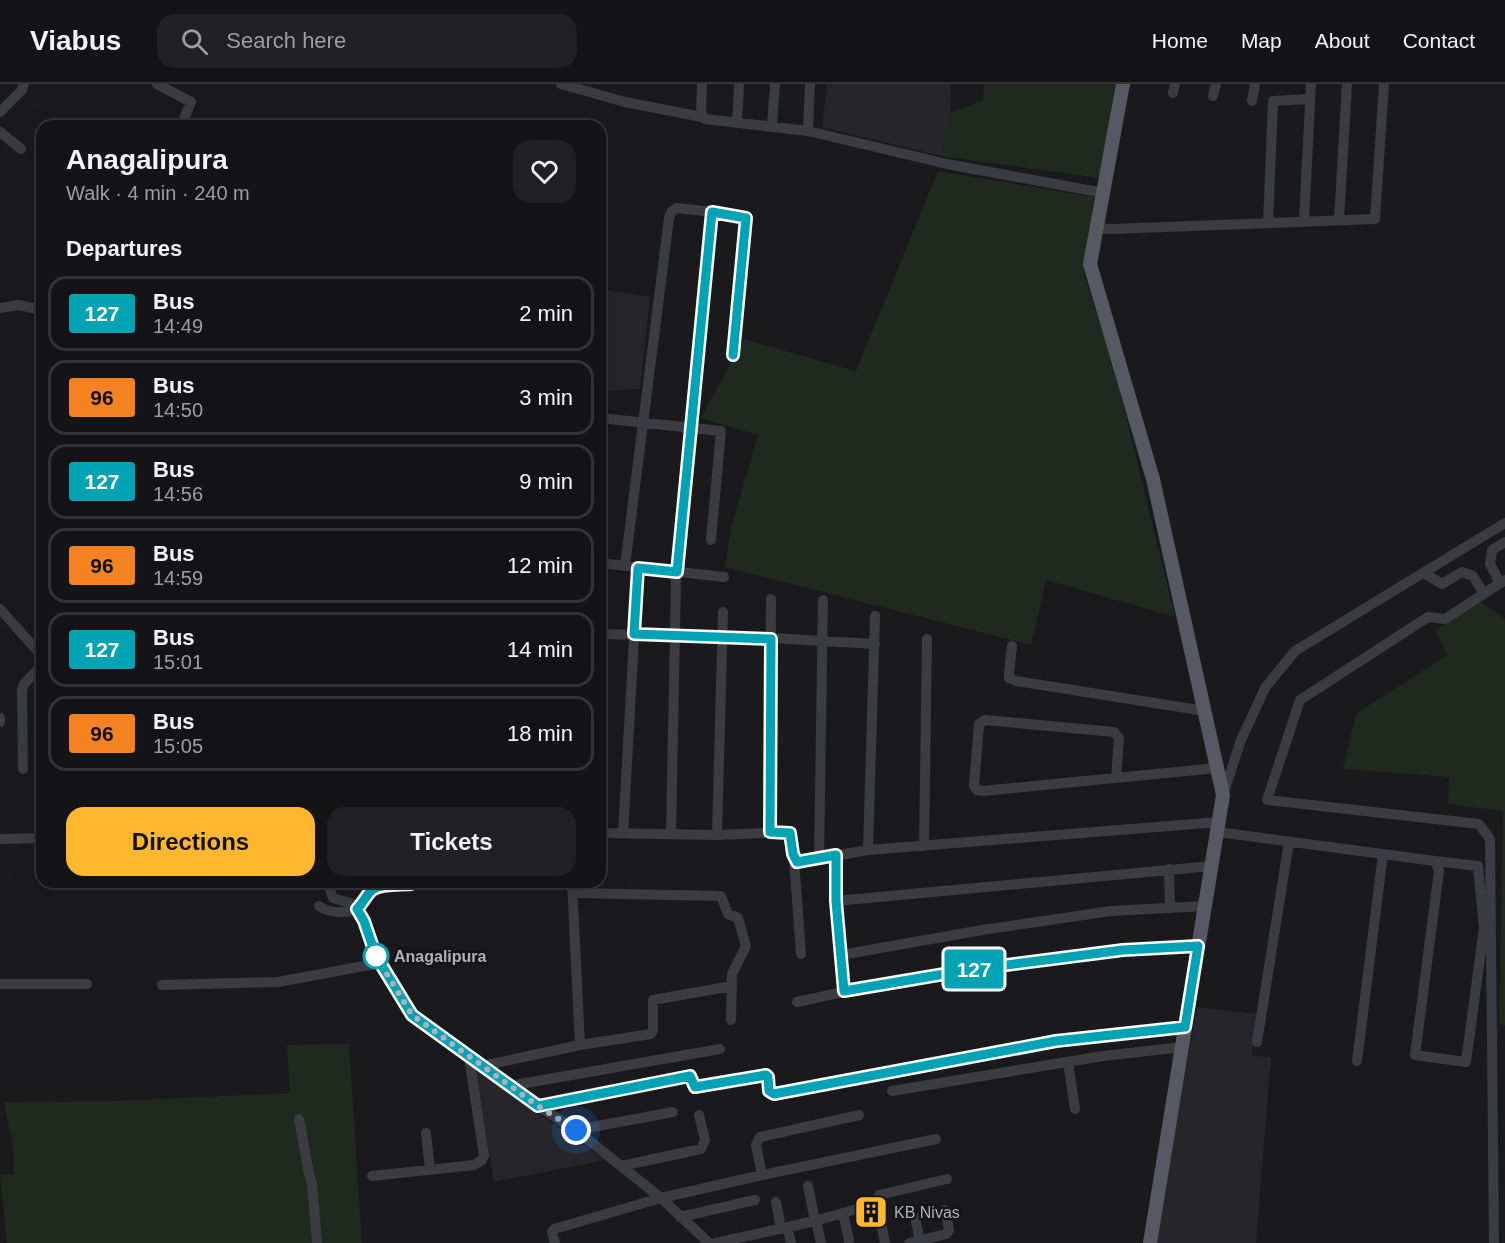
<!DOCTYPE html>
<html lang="en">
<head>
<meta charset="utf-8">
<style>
  :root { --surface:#141416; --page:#212123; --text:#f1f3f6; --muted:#9d9ea1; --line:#333335; --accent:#ffb730 }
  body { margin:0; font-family:Arial,sans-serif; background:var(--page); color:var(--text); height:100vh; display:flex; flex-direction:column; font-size:22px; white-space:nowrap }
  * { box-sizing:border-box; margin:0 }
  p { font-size:20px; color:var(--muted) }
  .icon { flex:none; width:33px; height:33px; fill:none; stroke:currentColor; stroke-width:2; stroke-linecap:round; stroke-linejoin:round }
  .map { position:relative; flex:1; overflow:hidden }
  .drawer { position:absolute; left:36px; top:36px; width:570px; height:768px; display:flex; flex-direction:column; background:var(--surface); border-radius:18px; box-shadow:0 6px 24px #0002,0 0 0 2px var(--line) }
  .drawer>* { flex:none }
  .badge { padding:0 12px; border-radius:4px; font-size:21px; line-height:39px }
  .you { position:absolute; width:30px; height:30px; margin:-15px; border:4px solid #fff; border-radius:50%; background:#1a73e8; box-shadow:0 0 0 9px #1a73e833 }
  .map>.badge { position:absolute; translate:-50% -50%; box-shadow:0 0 0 3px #fff }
  h2 { padding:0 30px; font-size:22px; line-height:54px }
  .round { display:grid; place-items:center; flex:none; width:63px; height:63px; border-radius:18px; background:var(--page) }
  .head { display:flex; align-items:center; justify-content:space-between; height:102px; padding:0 30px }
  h1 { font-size:28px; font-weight:600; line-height:45px }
  .primary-button { display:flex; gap:12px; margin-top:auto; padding:12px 30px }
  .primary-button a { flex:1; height:69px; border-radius:18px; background:var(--accent); color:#111; font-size:24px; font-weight:600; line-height:69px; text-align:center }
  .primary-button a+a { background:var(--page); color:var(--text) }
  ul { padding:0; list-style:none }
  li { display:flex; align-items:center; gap:18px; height:75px; margin:0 12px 9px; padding:0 18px; border:3px solid var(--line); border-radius:18px }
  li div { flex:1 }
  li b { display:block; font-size:22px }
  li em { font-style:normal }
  li .badge { min-width:66px; font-weight:700; text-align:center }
  header { display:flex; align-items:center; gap:36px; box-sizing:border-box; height:84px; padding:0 30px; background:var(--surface); border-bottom:2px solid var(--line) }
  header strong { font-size:28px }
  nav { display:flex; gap:33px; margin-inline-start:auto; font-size:21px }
  .search { width:420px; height:54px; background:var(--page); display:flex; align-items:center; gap:15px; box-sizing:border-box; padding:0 21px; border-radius:18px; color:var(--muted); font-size:22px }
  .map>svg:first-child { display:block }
  .built { fill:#26262a }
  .green { fill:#1f2920 }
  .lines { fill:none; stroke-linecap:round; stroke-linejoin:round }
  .minor { stroke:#3a3c42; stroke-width:10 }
  .major { stroke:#565961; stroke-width:14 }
  .line-casing { stroke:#fff; stroke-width:14 }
  .line { stroke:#00a3b4; stroke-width:9 }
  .walk { stroke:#abb1bd; stroke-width:6; stroke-dasharray:0 10.8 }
  .stop-dot { fill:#fff; stroke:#00a3b4; stroke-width:3 }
  .labels { text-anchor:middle; stroke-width:5; stroke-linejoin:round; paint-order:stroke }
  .stop-label { font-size:16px; font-weight:bold; fill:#abb1bd; stroke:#151518; text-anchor:start }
  .poi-label { font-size:16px; fill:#abb1bd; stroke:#151518; text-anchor:start }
</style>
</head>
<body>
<header>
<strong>Viabus</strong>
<div class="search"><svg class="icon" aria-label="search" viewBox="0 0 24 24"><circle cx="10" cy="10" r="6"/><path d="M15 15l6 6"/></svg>Search here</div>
<nav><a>Home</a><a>Map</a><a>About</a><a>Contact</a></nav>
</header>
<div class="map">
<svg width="1505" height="1159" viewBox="0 0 1505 1159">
  <rect width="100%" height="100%" fill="#1a1a1d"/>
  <!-- built -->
  <path class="built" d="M827,0H951L950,29L941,72L822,43Z
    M600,205L650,213L640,305L600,307Z
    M1197,923L1257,930L1252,972L1271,973L1256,1159H1155Z
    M475,985L605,1076L494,1098Z"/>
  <!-- green -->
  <path class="green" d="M984,0H1115L1100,94L941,72L950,29L983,16Z
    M938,87L1094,113L1084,190L1115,287L1175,533L1046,496L1031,561L725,483L731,444L758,351L701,334L744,255L856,287Z
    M1481,518L1505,535V942L1499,939L1503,727L1448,720L1449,693L1343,685L1356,630L1447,571L1435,546Z
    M349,960L362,1159H7L0,1090L14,1091L13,1063L4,1018L113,1017L290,1009L287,961Z"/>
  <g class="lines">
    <!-- minor -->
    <path class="minor" d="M157,0L191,18L181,42
      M561,0L625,18L702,33
      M702,0L701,29L705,35L808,47L947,80L1104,109
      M1173,9L1175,0
      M1213,12L1216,0
      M1252,17L1255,0
      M0,28L22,6L24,0
      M737,39L739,0
      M772,42L775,0
      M808,47L810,0
      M0,48L21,65
      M712,128L746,134L733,271
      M1339,136L1347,0
      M1304,137L1311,0
      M1268,139L1273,17L1310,15
      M1097,144L1112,145L1375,135L1384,0
      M0,224L19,221L42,226
      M600,334L721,347L711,456
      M600,479L724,493
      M625,482L669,134L672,127L677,124L712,128L677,488
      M1424,489L1442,500L1462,488L1473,492L1484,510
      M1500,499L1490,480L1492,466L1505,458
      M0,525L42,572
      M600,550L771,554L875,560
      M1012,562L1009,590V594L1016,597L1205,627
      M0,634V638
      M23,685L22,606L24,600L42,581
      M1116,694L1119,654L1114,648L985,636L979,640L974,702L977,706L983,707L1217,684
      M1223,711L1241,656L1265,604L1295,567L1505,439
      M770,748L771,515
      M1218,748L1435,777L1439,787L1415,971L1466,978L1484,844L1478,782L1435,777
      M600,749L717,751L785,748L790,749L794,775L801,778L868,766L1219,738
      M623,749L638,484
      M671,750L676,495
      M717,751L723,528
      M0,755L42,754
      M924,762L927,555
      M868,766L875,532
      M836,771V817L844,907
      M819,774L823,516
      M794,775L801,870
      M1169,785L1170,824
      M327,798L333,814L354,820L364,837L376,872L412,931L538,1022L576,1046L661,1114L709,1159
      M572,798L580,961
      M574,809L721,812L728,830L738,834L746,862L732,890L731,936
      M836,817L1212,782
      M319,822C332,831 356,831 366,816C369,812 368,808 374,805C384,799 399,801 411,800
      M841,871L982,846L1111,827L1205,822
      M0,900H87
      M162,901L278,898L380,879
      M797,918C903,894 1013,877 1121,866C1147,863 1173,865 1198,862
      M1257,958L1289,758
      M1357,977L1383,770
      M1068,978L1075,1025
      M482,982L580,961L651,950L653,946V916L732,902
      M509,1002L720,965
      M892,1007L1103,972L1182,963
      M538,1022L690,991L695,1003L766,991L768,993L769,1007L774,1010L1057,957L1185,943
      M299,1035L309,1090L312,1099L317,1159
      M576,1046L673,1028
      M426,1049L430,1086
      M621,1082L701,1065L705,1056L699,1031
      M762,1091L936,1055
      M372,1092L474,1081L482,1076L484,1072L469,973
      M808,1102L815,1137
      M776,1118L781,1145
      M843,1129L849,1156
      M680,1133L755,1116
      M915,1133L920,1157
      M816,1136L821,1159
      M787,1143L791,1159
      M555,1159L552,1148L554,1145L661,1114L762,1091L756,1061L760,1053L859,1031
      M716,1159L815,1137L877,1119
      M885,1159L877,1119L879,1111L947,1095
      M909,1159L946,1150L949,1146L945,1126
      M1494,1159L1490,755L1479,740L1267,716L1300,616L1428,533L1445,535L1505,496"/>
    <!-- major -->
    <path class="major" d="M1123,0L1090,180L1153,395L1223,711L1150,1159"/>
  </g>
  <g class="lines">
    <defs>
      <path id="line" d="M411,800C399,801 382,799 372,806C367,810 363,819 357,825L364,837L376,872L412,931L538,1022L690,992L695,1003L766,991L768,993L769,1007L774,1010L1056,957L1185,943L1198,862L1123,866L968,886L844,907L836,817V771L797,778L793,770L790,749L770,748L771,555L634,550L638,484L677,488L712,128L746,134L733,271"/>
    </defs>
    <!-- line casing -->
    <use href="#line" class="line-casing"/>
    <!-- line -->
    <use href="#line" class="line"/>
    <!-- walk -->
    <path class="walk" d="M376,872L412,931L538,1022L576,1046"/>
  </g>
  <!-- icons -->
  <defs>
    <symbol id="building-square" viewBox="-11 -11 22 22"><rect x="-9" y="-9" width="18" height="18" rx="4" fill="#ffb730" stroke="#151518"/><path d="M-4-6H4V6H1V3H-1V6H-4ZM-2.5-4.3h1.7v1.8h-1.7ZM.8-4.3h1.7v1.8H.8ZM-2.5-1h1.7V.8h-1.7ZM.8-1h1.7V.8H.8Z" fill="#111"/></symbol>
  </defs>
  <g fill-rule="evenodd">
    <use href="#building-square" x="852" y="1109" width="38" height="38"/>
  </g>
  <!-- markers -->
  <circle class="stop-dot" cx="376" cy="872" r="12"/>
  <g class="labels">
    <!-- stop labels -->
    <g class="stop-label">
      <text x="394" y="878">Anagalipura</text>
    </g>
    <!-- poi labels -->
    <g class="poi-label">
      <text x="894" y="1134">KB Nivas</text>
    </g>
  </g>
</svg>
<div class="you" style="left:576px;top:1046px"></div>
<b class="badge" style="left:974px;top:885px;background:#00a3b4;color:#fff">127</b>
<section class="drawer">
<div class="head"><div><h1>Anagalipura</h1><p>Walk · 4 min · 240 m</p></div><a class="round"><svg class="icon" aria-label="heart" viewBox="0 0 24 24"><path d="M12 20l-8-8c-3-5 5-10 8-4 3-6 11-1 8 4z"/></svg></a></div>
<h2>Departures</h2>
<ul>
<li><span class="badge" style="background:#00a3b4;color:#fff">127</span><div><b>Bus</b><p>14:49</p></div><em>2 min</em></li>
<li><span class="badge" style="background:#f58220;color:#111">96</span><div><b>Bus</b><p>14:50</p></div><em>3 min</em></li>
<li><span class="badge" style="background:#00a3b4;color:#fff">127</span><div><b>Bus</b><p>14:56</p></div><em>9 min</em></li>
<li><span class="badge" style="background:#f58220;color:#111">96</span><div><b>Bus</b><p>14:59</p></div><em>12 min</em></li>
<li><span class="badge" style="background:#00a3b4;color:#fff">127</span><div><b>Bus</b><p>15:01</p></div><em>14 min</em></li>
<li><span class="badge" style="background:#f58220;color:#111">96</span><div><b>Bus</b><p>15:05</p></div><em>18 min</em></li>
</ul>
<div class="primary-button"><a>Directions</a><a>Tickets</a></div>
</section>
</div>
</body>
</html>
